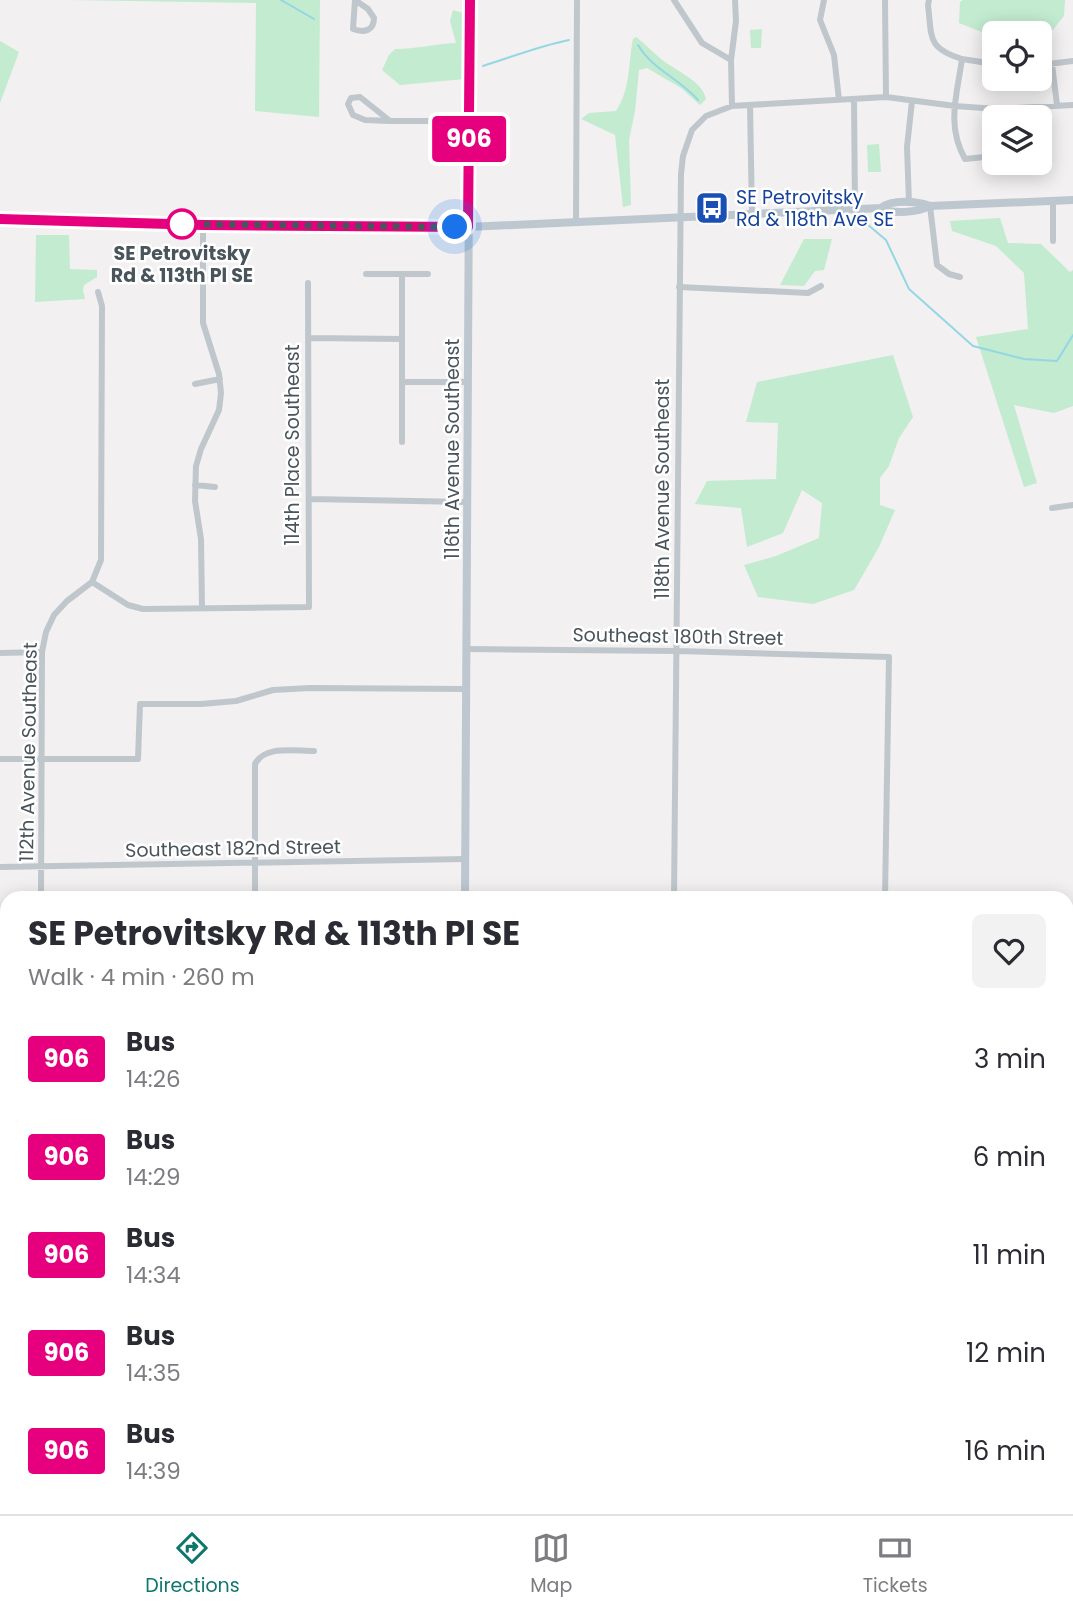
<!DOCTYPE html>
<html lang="en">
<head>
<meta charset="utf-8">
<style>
  :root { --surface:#fff; --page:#f2f2f3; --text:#2b2b33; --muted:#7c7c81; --line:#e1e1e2; --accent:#0f766e }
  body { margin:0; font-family:Poppins,sans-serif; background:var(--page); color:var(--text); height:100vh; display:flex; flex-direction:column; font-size:26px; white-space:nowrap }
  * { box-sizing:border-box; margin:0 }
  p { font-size:23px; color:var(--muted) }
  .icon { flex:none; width:38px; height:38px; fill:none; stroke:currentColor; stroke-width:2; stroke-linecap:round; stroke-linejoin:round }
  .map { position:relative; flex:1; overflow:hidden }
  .panel { position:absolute; left:0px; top:891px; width:1074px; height:625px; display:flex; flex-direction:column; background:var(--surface); border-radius:21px 21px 0 0; box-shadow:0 4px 18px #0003 }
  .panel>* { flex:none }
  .badge { padding:0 14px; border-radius:5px; font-size:24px; line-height:46px }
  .controls { position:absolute; left:982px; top:21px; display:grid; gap:14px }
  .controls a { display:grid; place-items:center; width:70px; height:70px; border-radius:10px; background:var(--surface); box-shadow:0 4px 18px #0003; font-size:35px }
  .you { position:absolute; width:35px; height:35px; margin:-18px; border:5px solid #fff; border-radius:50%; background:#1a73e8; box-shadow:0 0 0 10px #1a73e833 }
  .map>.badge { position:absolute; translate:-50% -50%; box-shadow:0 0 0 4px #fff }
  .round { display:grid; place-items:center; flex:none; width:74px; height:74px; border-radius:10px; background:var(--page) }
  .summary { display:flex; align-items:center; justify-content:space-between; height:119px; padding:0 28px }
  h1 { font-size:33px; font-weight:700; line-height:52px }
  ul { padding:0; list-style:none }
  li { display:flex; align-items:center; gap:21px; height:98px; padding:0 28px }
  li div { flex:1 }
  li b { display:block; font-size:26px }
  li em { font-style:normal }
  li .badge { min-width:77px; font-weight:700; text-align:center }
  .dock { display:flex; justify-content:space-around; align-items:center; height:98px; border-top:2px solid var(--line); background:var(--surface); font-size:19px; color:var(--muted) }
  .dock a { display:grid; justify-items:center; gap:4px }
  .dock .current { color:var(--accent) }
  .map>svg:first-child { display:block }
  .education { fill:#e3e1e1 }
  .green { fill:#c2ebd0 }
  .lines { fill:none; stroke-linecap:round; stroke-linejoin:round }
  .stream { stroke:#94d7e4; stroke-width:2 }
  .street { stroke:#bfc7cd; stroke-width:6 }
  .secondary { stroke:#bdc7cf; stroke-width:8 }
  .line-casing { stroke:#fff; stroke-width:16 }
  .line { stroke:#e6007e; stroke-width:10 }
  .walk { stroke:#49545b; stroke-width:7; stroke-dasharray:0 12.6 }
  .stop-dot { fill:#fff; stroke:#e6007e; stroke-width:3.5 }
  .labels { text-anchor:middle; stroke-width:5; stroke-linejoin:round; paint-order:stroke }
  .transit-label { font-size:19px; fill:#164399; stroke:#fff; text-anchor:start }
  .stop-label { font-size:19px; font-weight:bold; fill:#49545b; stroke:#fff }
  .street-label { font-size:19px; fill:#49545b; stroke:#fff }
</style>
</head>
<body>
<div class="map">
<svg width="1073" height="1514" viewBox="0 0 1073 1514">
  <rect width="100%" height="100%" fill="#f2f0f0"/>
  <!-- education -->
  <path class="education" d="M180,1508L448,1509L180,1510Z"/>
  <!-- green -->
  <path class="green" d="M69,0H320L319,117L255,111L256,3Z
    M963,0H1065L1064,16L1052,31L1020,33L1012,29H995L984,33L959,23L960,2Z
    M453,10L463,13L465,79L400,85L382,70L389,55L395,49C417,49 435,44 456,43L450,21Z
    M762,29L761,48H751L750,30Z
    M636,37C646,44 652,52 661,59C674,70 703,81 706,99L700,105L681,88L647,68L639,70L635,111L629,140L631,205L623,207L615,135L581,119L589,113L616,111C631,88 628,64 633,39Z
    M0,41L19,52L0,103Z
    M879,144L881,172H868L867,145Z
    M1000,218L1008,243L1041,244L1070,272L1073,270V406L1054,413L1014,405L1037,483L1024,487L976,337L1028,329L1024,273L996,246L952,231L950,221Z
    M36,235H69L70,269L97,270V277L84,285L83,290L85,299L35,302Z
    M804,239H832L824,270L815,271L804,286L780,285Z
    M893,355L913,417L899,438L889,466L880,478V505L895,510L879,547L854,590L813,604L758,597L744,565L776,556L819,538L822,503L802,490L783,533L747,547L741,508L695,504L707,481L776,479L778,423L746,422L757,382Z
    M1068,1203L1073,1205V1243L1068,1235Z
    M1068,1327L1073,1328V1455H1068Z
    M34,1508H180L179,1514H34Z"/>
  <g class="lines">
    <!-- stream -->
    <path class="stream" d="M281,0L314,19
      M638,45C652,69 680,79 698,100
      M483,66C512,57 539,46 569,40
      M867,224L886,240L909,289L973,346L1024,359L1057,361L1073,335"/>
    <!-- street -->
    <path class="street" d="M355,0L368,9L374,18C374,31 364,33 353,29Z
      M674,0L702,43L731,60
      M824,0L820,20L834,55L839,100
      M885,0L886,97
      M929,0L928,5C932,38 927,48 962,59C957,95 946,125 965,159L994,156
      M962,59L994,64
      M1052,64L1057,105
      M1040,65L1073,61
      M854,99L855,209
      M750,105L752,215
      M732,106L731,60L736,21L735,0
      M390,121L365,120L353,115L348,104L351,98L360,97L390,121H469
      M1053,201V241
      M909,203L907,147L912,101
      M930,206L937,265L949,274L960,277
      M576,223L577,0
      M366,274H428
      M402,274V442
      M679,287L808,293L821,286
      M308,338L402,339
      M402,382H467
      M195,384L220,379
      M195,485L215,487
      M309,499L467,502
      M1052,508L1073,505
      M92,582L128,605L143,609L309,607L308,283
      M202,607L201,539L195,501L196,466L201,449L219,410L221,393L219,374L203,323V225
      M467,649L677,651L889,657L885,898
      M0,653L42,652
      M0,759H138L140,704H201L236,701L273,690L310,688L466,689
      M0,867L466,859
      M41,898L42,652L46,632L54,615L67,601L92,582L101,560L102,306L98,292
      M255,898V764C265,745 294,751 314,751
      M674,898L681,174L683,156L692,130L706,116L732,106L886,97L955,106L997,109L1073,105
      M0,1042H7
      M1068,1082H1073
      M0,1138H7
      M0,1256H7
      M1068,1278L1073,1279
      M0,1374L7,1359
      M420,1514L426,1508
      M876,1514V1508"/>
    <!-- secondary -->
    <path class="secondary" d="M881,208C893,215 918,212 930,206
      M0,219L203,225L468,227L881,208C892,199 917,201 930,206L1073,200
      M465,898L470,0
      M456,1514V1508"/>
  </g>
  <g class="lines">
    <defs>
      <path id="line" d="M0,219L203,225L468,227L470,0"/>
    </defs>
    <!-- line casing -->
    <use href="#line" class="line-casing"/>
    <!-- line -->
    <use href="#line" class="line"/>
    <!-- walk -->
    <path class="walk" d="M182,224L455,227"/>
  </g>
  <!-- icons -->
  <defs>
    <symbol id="bus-square" viewBox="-11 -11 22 22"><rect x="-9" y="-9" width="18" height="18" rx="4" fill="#1a4fb4" stroke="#fff"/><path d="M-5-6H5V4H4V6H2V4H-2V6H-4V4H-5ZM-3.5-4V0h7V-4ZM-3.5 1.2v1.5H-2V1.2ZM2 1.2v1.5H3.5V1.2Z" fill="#fff"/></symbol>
  </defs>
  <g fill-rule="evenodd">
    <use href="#bus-square" x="693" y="189" width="38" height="38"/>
  </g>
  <!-- markers -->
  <circle class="stop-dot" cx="182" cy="224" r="14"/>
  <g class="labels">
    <!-- transit labels -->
    <g class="transit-label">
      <text x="736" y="204">SE Petrovitsky<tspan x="736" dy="22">Rd &amp; 118th Ave SE</tspan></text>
    </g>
    <!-- stop labels -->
    <g class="stop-label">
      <text x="182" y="260">SE Petrovitsky<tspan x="182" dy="22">Rd &amp; 113th Pl SE</tspan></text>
    </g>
    <!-- street labels -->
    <g class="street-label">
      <text transform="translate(292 445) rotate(-90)" y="7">114th Place Southeast</text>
      <text transform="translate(452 449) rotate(-90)" y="7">116th Avenue Southeast</text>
      <text transform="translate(662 489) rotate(-90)" y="7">118th Avenue Southeast</text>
      <text transform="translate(678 636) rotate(1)" y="7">Southeast 180th Street</text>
      <text transform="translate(28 752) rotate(-89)" y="7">112th Avenue Southeast</text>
      <text transform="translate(233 848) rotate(-1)" y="7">Southeast 182nd Street</text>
    </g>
  </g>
</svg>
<div class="controls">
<a><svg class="icon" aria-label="locate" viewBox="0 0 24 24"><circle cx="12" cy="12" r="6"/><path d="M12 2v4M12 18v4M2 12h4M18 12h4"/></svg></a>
<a><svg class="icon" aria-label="layers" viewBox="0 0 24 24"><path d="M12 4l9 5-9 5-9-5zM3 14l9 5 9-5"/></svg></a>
</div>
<div class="you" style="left:455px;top:227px"></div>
<b class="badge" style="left:469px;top:139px;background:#e6007e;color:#fff">906</b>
<section class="panel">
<div class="summary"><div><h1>SE Petrovitsky Rd &amp; 113th Pl SE</h1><p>Walk · 4 min · 260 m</p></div><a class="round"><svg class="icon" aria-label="heart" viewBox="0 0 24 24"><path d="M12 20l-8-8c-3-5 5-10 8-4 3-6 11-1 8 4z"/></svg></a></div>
<ul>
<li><span class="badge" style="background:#e6007e;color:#fff">906</span><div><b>Bus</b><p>14:26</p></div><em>3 min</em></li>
<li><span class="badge" style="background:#e6007e;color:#fff">906</span><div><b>Bus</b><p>14:29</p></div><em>6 min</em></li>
<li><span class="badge" style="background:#e6007e;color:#fff">906</span><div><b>Bus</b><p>14:34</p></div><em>11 min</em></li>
<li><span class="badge" style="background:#e6007e;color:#fff">906</span><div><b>Bus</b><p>14:35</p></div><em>12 min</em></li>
<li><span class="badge" style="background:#e6007e;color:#fff">906</span><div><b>Bus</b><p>14:39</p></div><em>16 min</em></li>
</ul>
</section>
</div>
<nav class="dock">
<a class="current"><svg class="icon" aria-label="directions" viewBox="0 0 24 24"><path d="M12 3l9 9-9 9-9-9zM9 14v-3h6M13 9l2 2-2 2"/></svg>Directions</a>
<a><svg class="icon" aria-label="map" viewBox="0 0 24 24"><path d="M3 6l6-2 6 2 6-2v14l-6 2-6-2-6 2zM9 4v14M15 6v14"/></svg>Map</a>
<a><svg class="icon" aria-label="tickets" viewBox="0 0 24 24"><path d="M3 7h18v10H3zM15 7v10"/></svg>Tickets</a>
</nav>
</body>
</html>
